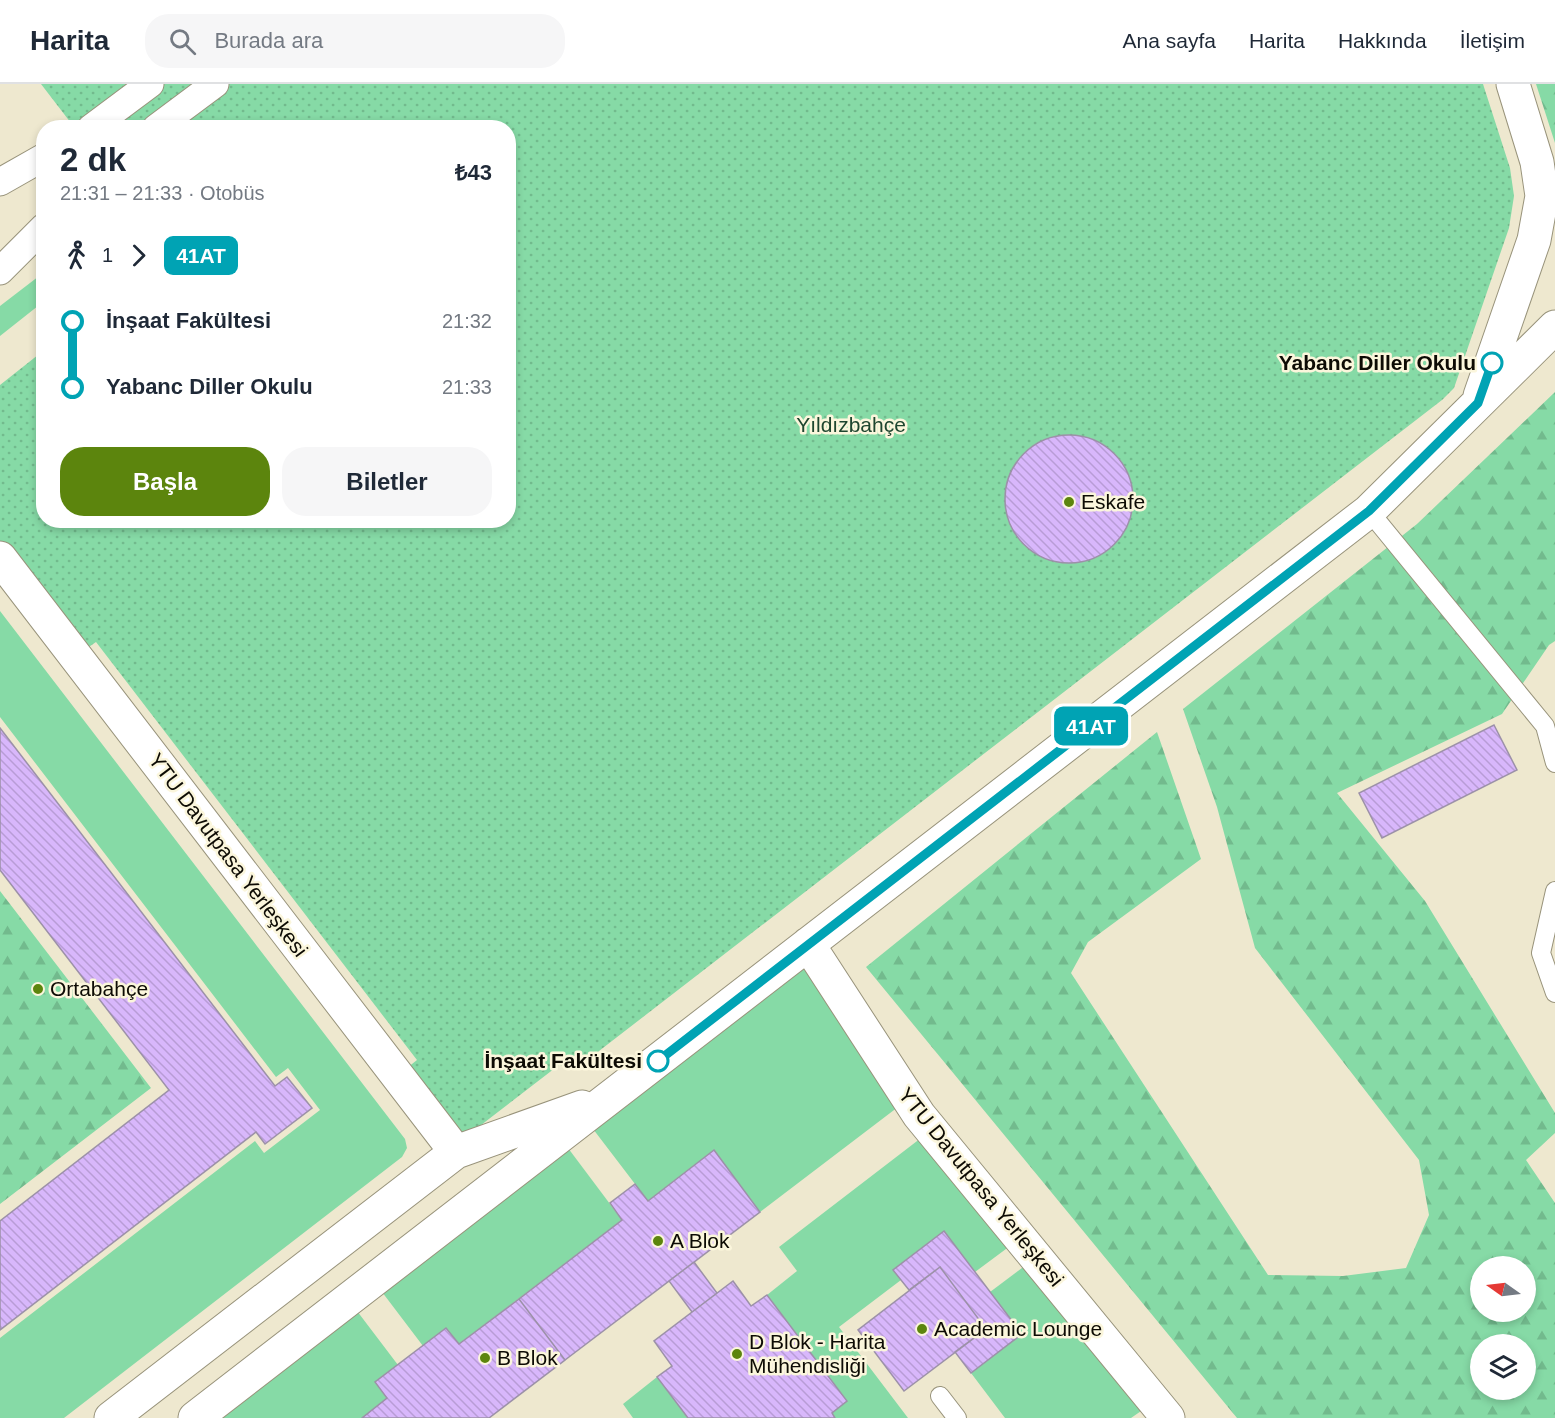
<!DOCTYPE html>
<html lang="tr">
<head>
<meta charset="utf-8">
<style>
  :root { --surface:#fff; --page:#f6f6f7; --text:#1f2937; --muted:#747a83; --line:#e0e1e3; --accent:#5c850d }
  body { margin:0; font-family:Arial,sans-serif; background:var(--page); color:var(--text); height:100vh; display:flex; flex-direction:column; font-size:22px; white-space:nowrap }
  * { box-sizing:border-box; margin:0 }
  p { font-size:20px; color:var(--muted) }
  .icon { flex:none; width:33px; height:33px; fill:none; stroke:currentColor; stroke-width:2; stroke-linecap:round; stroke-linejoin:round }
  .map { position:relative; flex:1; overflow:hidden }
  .side { position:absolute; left:36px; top:36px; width:480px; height:408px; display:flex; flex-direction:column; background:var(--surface); border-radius:24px; box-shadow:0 3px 9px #0003 }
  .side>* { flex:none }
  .badge { padding:0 12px; border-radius:9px; font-size:21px; line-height:39px }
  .needle { width:39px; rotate:284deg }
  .buttons { position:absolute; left:1470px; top:1172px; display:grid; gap:12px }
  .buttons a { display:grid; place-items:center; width:66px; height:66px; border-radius:50%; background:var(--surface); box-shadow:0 3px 9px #0003; font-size:30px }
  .map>.badge { position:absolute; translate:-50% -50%; box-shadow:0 0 0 3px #fff }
  .legs { display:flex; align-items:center; gap:9px; height:66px; padding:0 24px; font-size:20px }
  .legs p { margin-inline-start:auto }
  .head { display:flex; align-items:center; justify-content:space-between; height:102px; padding:0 24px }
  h1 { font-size:33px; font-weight:700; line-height:45px }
  .primary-button { display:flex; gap:12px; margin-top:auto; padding:12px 24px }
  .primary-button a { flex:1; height:69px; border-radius:24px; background:var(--accent); color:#fff; font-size:24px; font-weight:700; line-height:69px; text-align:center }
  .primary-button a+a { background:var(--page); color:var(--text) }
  ul { padding:0 24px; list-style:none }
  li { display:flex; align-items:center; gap:21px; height:66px; font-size:22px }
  li i { display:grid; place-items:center; width:9px; height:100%; margin:0 8px; background:currentColor }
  li i::after { content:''; width:15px; height:15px; margin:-8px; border:4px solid; border-radius:50%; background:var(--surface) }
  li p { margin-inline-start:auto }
  li:first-child i { background:linear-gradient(#0000 50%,currentColor 0) }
  li:last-child i { background:linear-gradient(currentColor 50%,#0000 0) }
  header { display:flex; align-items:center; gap:36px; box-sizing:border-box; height:84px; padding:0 30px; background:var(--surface); border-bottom:2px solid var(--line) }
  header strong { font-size:28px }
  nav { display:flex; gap:33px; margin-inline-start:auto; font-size:21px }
  .search { width:420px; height:54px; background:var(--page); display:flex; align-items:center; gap:15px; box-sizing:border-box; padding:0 21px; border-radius:24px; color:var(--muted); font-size:22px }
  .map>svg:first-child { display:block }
  .green { fill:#86daa6 }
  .forest { fill:url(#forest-firs); fill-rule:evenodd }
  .park { fill:url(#park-dots) }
  .building { fill:url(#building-back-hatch); stroke:#9c91a8; stroke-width:1.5 }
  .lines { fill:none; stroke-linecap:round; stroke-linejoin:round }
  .service-casing { stroke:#98937b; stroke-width:20 }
  .pedestrian-casing { stroke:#98937b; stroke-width:29 }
  .minor-casing { stroke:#98937b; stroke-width:35 }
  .service { stroke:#fff; stroke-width:18 }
  .pedestrian { stroke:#fff; stroke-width:27 }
  .minor { stroke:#fff; stroke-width:33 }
  .line-1-casing { stroke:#fff; stroke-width:14 }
  .line-1 { stroke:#00a3b4; stroke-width:9 }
  .stop-1-dot { fill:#fff; stroke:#00a3b4; stroke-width:3 }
  .poi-dot { fill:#5c850d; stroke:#fbf6dc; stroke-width:2 }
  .labels { text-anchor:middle; stroke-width:5; stroke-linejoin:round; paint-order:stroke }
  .stop-label { font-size:21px; font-weight:bold; fill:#0d0b04; stroke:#fbf6dc; text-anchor:end }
  .park-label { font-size:21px; fill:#1e462f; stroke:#fbf6dc }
  .poi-label { font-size:21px; fill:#0d0b04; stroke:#fbf6dc; text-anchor:start }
  .street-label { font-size:21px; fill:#0d0b04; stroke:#fbf6dc }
</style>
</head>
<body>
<header>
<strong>Harita</strong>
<div class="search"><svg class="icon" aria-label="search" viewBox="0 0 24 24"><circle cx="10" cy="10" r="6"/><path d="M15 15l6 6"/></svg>Burada ara</div>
<nav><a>Ana sayfa</a><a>Harita</a><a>Hakkında</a><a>İletişim</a></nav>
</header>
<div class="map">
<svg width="1555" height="1334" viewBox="0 0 1555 1334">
  <defs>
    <pattern id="forest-firs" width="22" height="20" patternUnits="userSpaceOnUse" patternTransform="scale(1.5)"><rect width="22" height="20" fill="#86daa6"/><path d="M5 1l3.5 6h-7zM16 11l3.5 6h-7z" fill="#72ba8d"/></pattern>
    <pattern id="park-dots" width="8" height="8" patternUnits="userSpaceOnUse" patternTransform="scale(1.5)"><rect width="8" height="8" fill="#86daa6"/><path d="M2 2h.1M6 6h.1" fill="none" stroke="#72ba8d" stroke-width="1.8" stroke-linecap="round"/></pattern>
    <pattern id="building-back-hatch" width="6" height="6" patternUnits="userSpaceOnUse" patternTransform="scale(1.5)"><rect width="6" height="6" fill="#d8b7fb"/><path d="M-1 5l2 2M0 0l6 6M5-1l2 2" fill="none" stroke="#b89cd6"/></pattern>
  </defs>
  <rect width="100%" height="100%" fill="#eee8cf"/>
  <!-- green -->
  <path class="green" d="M43,189V218L0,252V222Z
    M0,527L405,1055L407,1064L402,1073L64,1334H0V1254L255,1057L264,1069L320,1026L288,984L276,993L0,633Z
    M803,877L898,1023L760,1128L714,1066L648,1117L590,1041Z
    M921,1054L1010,1162L975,1188L944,1147L893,1186L901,1196L839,1243L908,1334H835L832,1329L847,1317L767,1211L797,1187L779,1163Z
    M565,1060L622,1136L459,1260L446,1244L423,1262L379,1204Z
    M1026,1181L1144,1325L1131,1334H1005L971,1289L990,1208Z
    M354,1223L398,1281L375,1298L387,1314L362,1334H211Z
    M657,1293L688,1334H633L623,1320Z"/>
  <!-- forest -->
  <path class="forest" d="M1536,0H1555V59Z
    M1555,308V557L1549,561L1502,630L1337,709L1425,817L1555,1029V1049L1526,1076L1555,1119V1334H1237L866,883L1157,648L1201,775L1088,858L1071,889L1268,1191L1343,1192L1406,1184L1429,1131L1419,1076L1255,864L1217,723L1183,625L1417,440ZM1480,1182H1526V1227H1480ZM1480,1260H1526V1305H1480Z
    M0,807L151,1004L0,1120Z"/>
  <!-- park -->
  <path class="park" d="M41,0H1483L1510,84L1514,112L1509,144L1454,304L1442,316L577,984L559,981L472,1048L463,1050L407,984L417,976L96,558L80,569L0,458V301L43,267L44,436H508V44L74,43Z"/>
  <!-- building -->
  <path class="building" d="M1005 415a64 64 0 1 1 128 0a64 64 0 1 1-128 0Z
    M1494,641L1517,686L1382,754L1359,709Z
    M0,644L275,1002L287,993L312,1024L265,1060L256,1048L0,1246V1137L169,1006L0,786Z
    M714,1066L760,1128L565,1276L519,1215L622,1136L610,1119L635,1100L648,1117Z
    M944,1147L1022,1250L971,1289L955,1268L986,1245L940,1183L909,1206L893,1186Z
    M694,1178L717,1209L692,1228L669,1197Z
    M940,1183L986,1245L904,1307L858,1246Z
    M733,1197L751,1222L767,1211L847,1317L832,1329L835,1334H688L657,1293L672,1282L654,1257Z
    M519,1215L565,1276L489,1334H362L387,1314L375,1298L446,1244L459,1260Z"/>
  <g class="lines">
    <defs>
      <path id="service" d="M1369,427L1545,642L1555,679
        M1555,807L1541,869L1555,909
        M940,1312L957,1334"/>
      <path id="pedestrian" d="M91,44L150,0
        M156,44L215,0
        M0,98L44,73
        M0,187L44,143"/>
      <path id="minor" d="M1480,312L1534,156L1542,112L1537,78L1513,0
        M0,474L456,1068
        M808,860L919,1031L1168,1334
        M111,1334L456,1068L582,1023
        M195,1334L1369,427L1555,243"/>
    </defs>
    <!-- service casing -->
    <use href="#service" class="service-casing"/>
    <!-- pedestrian casing -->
    <use href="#pedestrian" class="pedestrian-casing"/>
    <!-- minor casing -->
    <use href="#minor" class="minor-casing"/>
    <!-- service -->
    <use href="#service" class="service"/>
    <!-- pedestrian -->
    <use href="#pedestrian" class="pedestrian"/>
    <!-- minor -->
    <use href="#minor" class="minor"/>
  </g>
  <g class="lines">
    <defs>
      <path id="line-1" d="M658,977L1369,427L1478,319L1492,279"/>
    </defs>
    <!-- line-1 casing -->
    <use href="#line-1" class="line-1-casing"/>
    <!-- line-1 -->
    <use href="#line-1" class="line-1"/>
  </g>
  <!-- markers -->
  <g class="stop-1-dot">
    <circle cx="1492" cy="279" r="10"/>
    <circle cx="658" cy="977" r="10"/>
  </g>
  <g class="poi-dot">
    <circle cx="1069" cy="418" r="6"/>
    <circle cx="38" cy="905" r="6"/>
    <circle cx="658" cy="1157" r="6"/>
    <circle cx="922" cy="1245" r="6"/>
    <circle cx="737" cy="1270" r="6"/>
    <circle cx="485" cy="1274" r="6"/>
  </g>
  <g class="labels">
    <!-- stop labels -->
    <g class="stop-label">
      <text x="1476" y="286">Yabanc Diller Okulu</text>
      <text x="642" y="984">İnşaat Fakültesi</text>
    </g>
    <!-- park labels -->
    <g class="park-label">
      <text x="851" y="348">Yıldızbahçe</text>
    </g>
    <!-- poi labels -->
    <g class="poi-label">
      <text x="1081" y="425">Eskafe</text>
      <text x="50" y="912">Ortabahçe</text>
      <text x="670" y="1164">A Blok</text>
      <text x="934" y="1252">Academic Lounge</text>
      <text x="749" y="1265">D Blok - Harita<tspan x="749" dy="24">Mühendisliği</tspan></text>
      <text x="497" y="1281">B Blok</text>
    </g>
    <!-- street labels -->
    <g class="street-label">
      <text transform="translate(228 771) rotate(53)" y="7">YTU Davutpasa Yerleşkesi</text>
      <text transform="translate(981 1103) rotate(51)" y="7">YTU Davutpasa Yerleşkesi</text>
    </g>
  </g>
</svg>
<div class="buttons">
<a><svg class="needle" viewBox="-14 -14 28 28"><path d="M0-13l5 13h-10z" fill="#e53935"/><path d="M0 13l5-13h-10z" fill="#747a83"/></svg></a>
<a><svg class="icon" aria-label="layers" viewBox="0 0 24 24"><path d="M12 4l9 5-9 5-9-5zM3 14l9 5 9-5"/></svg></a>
</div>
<b class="badge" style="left:1091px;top:642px;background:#00a3b4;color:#fff">41AT</b>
<section class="side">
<div class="head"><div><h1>2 dk</h1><p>21:31 – 21:33 · Otobüs</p></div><b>₺43</b></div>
<div class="legs"><svg class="icon" aria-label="walk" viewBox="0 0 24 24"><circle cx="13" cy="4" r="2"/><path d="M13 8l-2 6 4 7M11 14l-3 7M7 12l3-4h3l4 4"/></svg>1<svg class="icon" aria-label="forward" viewBox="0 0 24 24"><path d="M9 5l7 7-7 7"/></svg><b class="badge" style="background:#00a3b4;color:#fff">41AT</b></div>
<ul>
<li><i style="color:#00a3b4"></i><b>İnşaat Fakültesi</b><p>21:32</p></li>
<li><i style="color:#00a3b4"></i><b>Yabanc Diller Okulu</b><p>21:33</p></li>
</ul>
<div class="primary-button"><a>Başla</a><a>Biletler</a></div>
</section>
</div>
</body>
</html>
